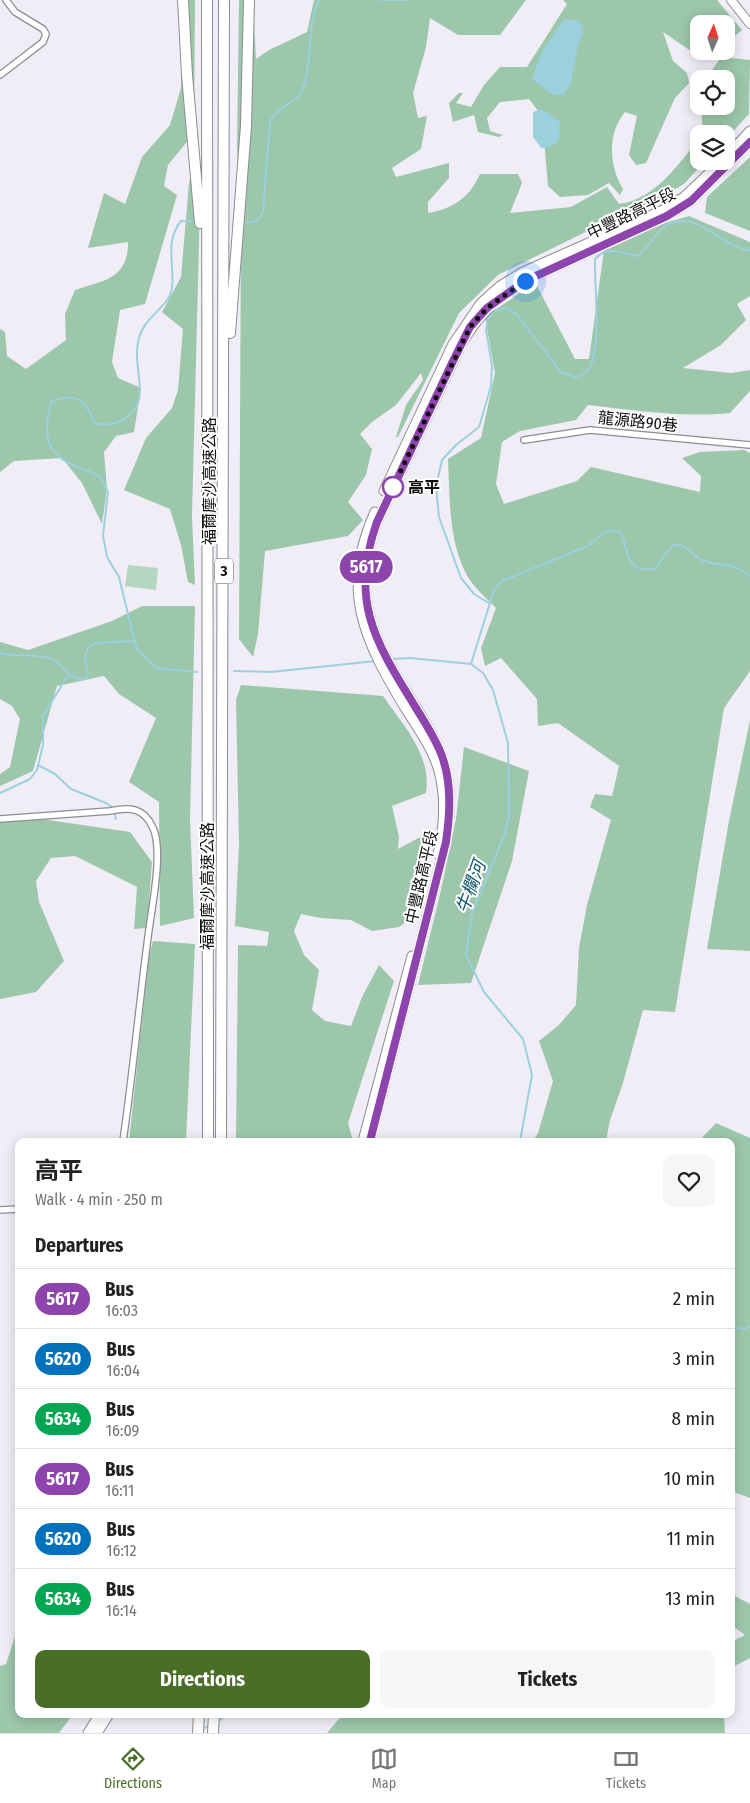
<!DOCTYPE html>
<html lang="en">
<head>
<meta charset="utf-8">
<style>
  :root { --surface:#fff; --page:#f6f6f6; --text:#222; --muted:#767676; --line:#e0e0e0; --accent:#496e27 }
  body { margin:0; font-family:"Fira Sans Condensed","Noto Sans TC",sans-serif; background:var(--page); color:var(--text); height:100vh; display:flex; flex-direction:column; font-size:19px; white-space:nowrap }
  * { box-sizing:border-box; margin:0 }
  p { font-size:16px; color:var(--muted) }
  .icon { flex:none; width:28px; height:28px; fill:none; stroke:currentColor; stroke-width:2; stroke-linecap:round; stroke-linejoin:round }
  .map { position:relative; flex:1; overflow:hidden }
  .sheet { position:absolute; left:15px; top:1138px; width:720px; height:580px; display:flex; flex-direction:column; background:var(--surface); border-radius:10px; box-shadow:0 2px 12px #0003 }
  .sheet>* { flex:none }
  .badge { padding:0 10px; border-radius:16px; font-size:18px; line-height:32px }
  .needle { width:32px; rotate:3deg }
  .buttons { position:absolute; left:690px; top:15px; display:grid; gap:10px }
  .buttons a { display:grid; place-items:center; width:45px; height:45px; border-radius:10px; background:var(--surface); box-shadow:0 2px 12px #0003; font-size:25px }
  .you { position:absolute; width:25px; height:25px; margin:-12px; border:4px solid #fff; border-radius:50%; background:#1a73e8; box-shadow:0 0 0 8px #1a73e833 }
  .map>.badge { position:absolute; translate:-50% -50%; box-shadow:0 0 0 2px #fff }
  h2 { padding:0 20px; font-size:19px; line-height:45px }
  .round { display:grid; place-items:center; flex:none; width:52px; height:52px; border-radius:10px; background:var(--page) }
  .overview { display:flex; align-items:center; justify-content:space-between; height:85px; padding:0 20px }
  h1 { font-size:24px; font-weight:700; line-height:38px }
  .primary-button { display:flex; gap:10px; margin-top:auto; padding:10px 20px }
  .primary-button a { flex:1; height:58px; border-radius:10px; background:var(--accent); color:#fff; font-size:20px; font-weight:700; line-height:58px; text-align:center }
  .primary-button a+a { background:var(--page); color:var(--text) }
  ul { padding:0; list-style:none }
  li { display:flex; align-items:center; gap:15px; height:60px; padding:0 20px; border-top:1px solid var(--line) }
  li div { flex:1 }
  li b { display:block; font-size:19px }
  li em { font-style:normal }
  li .badge { min-width:55px; font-weight:700; text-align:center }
  .menu { display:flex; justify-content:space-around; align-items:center; height:70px; border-top:1px solid var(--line); background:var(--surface); font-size:14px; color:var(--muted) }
  .menu a { display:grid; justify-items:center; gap:2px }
  .menu .current { color:var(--accent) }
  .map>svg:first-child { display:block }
  .green { fill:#b4d5c0 }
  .forest { fill:#9cc7ab }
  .water { fill:#9bd0df }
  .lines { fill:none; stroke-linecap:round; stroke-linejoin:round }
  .stream { stroke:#9bd0df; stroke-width:2 }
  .street-casing { stroke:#8e8b92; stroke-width:8 }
  .secondary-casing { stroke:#8e8b92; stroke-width:10 }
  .primary-casing { stroke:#8e8b92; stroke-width:11 }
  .highway-casing { stroke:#8e8b92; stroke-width:12 }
  .street { stroke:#fff; stroke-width:5.5 }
  .secondary { stroke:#fff; stroke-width:8 }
  .primary { stroke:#fff; stroke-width:9 }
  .highway { stroke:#fff; stroke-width:10 }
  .line-casing { stroke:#fff; stroke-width:11 }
  .line { stroke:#8e44ad; stroke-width:8 }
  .walk { stroke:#0f0e11; stroke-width:5; stroke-dasharray:0 9 }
  .stop-dot { fill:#fff; stroke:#8e44ad; stroke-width:2.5 }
  .labels { text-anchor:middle; stroke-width:4; stroke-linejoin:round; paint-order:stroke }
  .shield { fill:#fff; stroke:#575658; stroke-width:1 }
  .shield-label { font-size:15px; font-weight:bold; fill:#0f0e11 }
  .street-label { font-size:16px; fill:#0f0e11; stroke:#fff }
  .stop-label { font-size:16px; font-weight:bold; fill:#0f0e11; stroke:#fff; text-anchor:start }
  .water-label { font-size:18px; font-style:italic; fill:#0a5666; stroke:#fff }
</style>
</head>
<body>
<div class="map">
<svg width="750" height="1733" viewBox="0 0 750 1733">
  <rect width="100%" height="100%" fill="#f1edf6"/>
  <!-- green -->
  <path class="green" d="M128,565L158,568L156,590L125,586Z"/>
  <!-- forest -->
  <path class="forest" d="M181,0H195L194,133L168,165L164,186L177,195L145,304L120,310L112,362L118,378L141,388L134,432L116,436L104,452L107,489L102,524L82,483L62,458L14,461L0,472V329L5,332L7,356L26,369L66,340L65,314L75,290C105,280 128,279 128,242L88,248L104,193L125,204L142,157L170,125L181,88Z
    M239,0H253L256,59L269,50L307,32L314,0H526L500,35H458L430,18L426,47L413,93L418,118L427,116L421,149L392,168L396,177L449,163V178L428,202V213C453,209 470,197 480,174H518L522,183L510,213L571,207L607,187L619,204C655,199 677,166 699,139V161H705L684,184L637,211L614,218L498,275L459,313L398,437H396L406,405L423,380L421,373L396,405L372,422L360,434L372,449L366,475L348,502L363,520L348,536L265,551L258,634L253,657L239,639L241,222L237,147Z
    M563,0H717L742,30L726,43V24H699V51H715L704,60L663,32L673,61L687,73L689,83L675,98L646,163L636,165L629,155L637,116L625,112C607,133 609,166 623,189L620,195L609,183L588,195L560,197L548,186L542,116L529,99L500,102L487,118L490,131L503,135L499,137L478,132L474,115L453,122L449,103L459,93H463L456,103L471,107L484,85L500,67H527L567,4Z
    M721,57L750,60L749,114L726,139V134H703L701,106H726V79H706Z
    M750,157V231L705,213L707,197Z
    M195,158L200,205L192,516L195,585L188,582L181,545L170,509L124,490L146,438L172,408L178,390L183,329L162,312L181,277L189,183Z
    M689,216L750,242V296L737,304L746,320L721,345L683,368L731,373L750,370V391L730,413C683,418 634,410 588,405L576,420L520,431L502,442L496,484L504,504L577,481L591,467L700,492L701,476L682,458L700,452L744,450L750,453V671L724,708L675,1012L643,1010L623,1083L610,1120L606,1141H533L538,1133L553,1081L539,1041L559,1025L576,1005L579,948L587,905L611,820L590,807L595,794L612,796L619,766L558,723L538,726L537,699L501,658L485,666L481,648L496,608C488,600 479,592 472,583C448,549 450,499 448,459L481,438L495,373L485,317L520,293L537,286L575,359H589L604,250L665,223Z
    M142,606H195L190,819L194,918L160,926L159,802L129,782L156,718L119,694L104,676L57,686L33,771L0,786V774L10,767L20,719L12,706L0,699V642L28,650L112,621Z
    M241,685L383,696C403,725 432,755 426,793L392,806L399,837L398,849L424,835L411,918L399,927L372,931L351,920L321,918L301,914L294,931L304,955L319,970L312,1010L325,1021L351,1026L362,997L379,965L394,981L348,1123L353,1141H236L238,945L267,946L269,932L235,926L239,844L236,700Z
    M750,720V951L707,949L728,826Z
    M464,747L529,771L512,861L471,983L418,985L441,890L456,819Z
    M35,818L130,832L152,862L147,928L134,929L137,887L75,856L51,858L36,881L39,902L64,961L36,992L0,999V820Z
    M153,941L195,944L186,1141H129L149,956Z
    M716,1123L750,1138V1498L731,1491V1141H699Z
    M731,1594L750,1604V1658L731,1668V1642L745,1635L731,1625Z
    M19,1624V1714H73L59,1733H0V1666L6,1664Z
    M343,1714H724L725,1733H327Z"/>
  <!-- water -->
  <path class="water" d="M564,19L580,21L583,33L578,45L571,84L564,95H553L532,79L542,51Z
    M542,109L560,122L559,140L550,147L541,148L533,137V112Z"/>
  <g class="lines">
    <!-- stream -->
    <path class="stream" d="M381,0H407
      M194,222L181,221C164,242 175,264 172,288C170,306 144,317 139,338C130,370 156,403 121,421C112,425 104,426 95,423C85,400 77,392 52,401C48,411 47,417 47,428C46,461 75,465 100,476L108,492L103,536L107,557L119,577L136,647L155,668L197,672
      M245,223L257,221L263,213L270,121C280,106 299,100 303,89C313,60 306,28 319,0
      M489,603L474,594L461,578L439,517L436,487L442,460L456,445L479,427L491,386L492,365L486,330L488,319L494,311L506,308L517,315L561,372L575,377C578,376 583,375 586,372C603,358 594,282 595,259C608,244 621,254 638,256C649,247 655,232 667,225C698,208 721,249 750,250
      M0,653C17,658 36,652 52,659C65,664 67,680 85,679L88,675L85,657L88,648L95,643L135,641
      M391,659L410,658L471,664L483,673L493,690L508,743L509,814L504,836L472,913L466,955L484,992L523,1039L532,1075L520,1141
      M471,664L494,590L502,581L588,546L603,533L614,530L620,532C629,547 624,575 655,569C660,563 668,547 675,545C686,543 693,556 702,560C721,568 730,560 750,576
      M234,671L271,672L376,661
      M38,765L55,774L71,789L106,803L113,808L116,819
      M0,793L30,779L37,770L43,745V716L68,675
      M731,1327L745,1329L750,1326
      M219,1720L230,1714
      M201,1730L210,1725"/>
    <defs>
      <path id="street" d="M0,75L43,42L46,34L43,29L15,12L6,0
        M524,440L590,430L750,445
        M0,819L110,811C129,807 144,807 153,828C164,851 151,911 148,937C139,1005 133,1073 123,1141
        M0,1210L19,1209"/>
      <path id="secondary" d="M731,0L750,24"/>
      <path id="primary" d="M726,157L750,131
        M384,491L453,344L481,303L500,286L523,272L663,210L684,197L722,161
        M375,512C339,591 365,642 407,711C419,730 433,749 439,771C446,797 444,828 438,854
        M363,1141L412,956
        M370,1141L446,842C450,813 452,784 442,756C434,735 421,715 409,696C371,636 351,593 377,522L460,347C476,317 496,298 525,281L667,216L691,201L750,142
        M88,1733L100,1714
        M97,1733L109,1714"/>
      <path id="highway" d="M183,0L187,75L200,223
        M207,0L208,1141
        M230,333L246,126L249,0
        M221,1141L224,0
        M198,1733L199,1714
        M213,1733L214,1714"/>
    </defs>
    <!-- street casing -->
    <use href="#street" class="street-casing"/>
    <!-- secondary casing -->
    <use href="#secondary" class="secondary-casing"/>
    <!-- primary casing -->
    <use href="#primary" class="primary-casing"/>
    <!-- highway casing -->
    <use href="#highway" class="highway-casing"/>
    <!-- street -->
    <use href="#street" class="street"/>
    <!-- secondary -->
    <use href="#secondary" class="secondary"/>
    <!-- primary -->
    <use href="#primary" class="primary"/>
    <!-- highway -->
    <use href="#highway" class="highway"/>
  </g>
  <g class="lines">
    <defs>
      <path id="line" d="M370,1141L446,842C450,814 452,784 442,756C435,737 423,720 413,703C373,639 350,598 377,522L453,361L470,327L487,308L525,281L667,216L691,201L750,142"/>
    </defs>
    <!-- line casing -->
    <use href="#line" class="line-casing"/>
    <!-- line -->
    <use href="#line" class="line"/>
    <!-- walk -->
    <path class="walk" d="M393,487L470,327L487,308L525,281"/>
  </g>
  <!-- markers -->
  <circle class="stop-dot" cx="393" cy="487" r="10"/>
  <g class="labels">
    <!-- shield labels -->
    <rect class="shield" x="215" y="558.5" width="18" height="25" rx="4"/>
    <g class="shield-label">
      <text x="224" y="576">3</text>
    </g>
    <!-- street labels -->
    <g class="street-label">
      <text transform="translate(631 213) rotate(-26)" y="6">中豐路高平段</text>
      <text transform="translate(638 421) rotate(6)" y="6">龍源路90巷</text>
      <text transform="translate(209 481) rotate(-90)" y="6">福爾摩沙高速公路</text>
      <text transform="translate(421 877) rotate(-77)" y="6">中豐路高平段</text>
      <text transform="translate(207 886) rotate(-90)" y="6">福爾摩沙高速公路</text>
    </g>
    <!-- stop labels -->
    <g class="stop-label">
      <text x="408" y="493">高平</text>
    </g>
    <!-- water labels -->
    <g class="water-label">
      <text transform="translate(471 887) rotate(-70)" y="6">牛欄河</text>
    </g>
  </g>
</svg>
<div class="buttons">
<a><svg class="needle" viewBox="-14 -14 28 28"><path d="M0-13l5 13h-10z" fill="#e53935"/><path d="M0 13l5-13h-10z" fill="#767676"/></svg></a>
<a><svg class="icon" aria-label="locate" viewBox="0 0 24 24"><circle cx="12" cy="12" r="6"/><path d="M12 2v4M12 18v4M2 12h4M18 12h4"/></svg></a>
<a><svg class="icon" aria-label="layers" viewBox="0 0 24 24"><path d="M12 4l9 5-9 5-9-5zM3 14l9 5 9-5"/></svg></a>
</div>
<div class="you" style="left:525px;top:281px"></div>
<b class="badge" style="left:366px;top:567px;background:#8e44ad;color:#fff">5617</b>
<section class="sheet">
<div class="overview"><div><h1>高平</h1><p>Walk · 4 min · 250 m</p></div><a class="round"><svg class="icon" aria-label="heart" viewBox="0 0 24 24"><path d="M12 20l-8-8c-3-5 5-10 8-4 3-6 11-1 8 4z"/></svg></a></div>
<h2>Departures</h2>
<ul>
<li><span class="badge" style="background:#8e44ad;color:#fff">5617</span><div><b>Bus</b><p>16:03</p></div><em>2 min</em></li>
<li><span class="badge" style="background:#0072bc;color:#fff">5620</span><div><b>Bus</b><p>16:04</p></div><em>3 min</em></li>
<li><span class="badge" style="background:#00a651;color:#fff">5634</span><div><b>Bus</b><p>16:09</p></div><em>8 min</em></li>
<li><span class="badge" style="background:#8e44ad;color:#fff">5617</span><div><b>Bus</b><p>16:11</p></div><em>10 min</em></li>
<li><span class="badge" style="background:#0072bc;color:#fff">5620</span><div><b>Bus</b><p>16:12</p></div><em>11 min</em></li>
<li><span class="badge" style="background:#00a651;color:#fff">5634</span><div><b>Bus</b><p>16:14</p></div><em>13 min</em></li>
</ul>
<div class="primary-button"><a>Directions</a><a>Tickets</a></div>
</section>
</div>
<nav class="menu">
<a class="current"><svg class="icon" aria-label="directions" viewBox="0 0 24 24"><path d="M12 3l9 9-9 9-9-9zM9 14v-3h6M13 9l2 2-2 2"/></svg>Directions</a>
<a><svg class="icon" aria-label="map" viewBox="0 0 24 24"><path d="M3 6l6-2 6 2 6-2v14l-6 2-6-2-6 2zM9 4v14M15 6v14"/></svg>Map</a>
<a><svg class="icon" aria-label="tickets" viewBox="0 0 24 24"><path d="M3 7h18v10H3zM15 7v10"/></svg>Tickets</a>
</nav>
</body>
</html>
